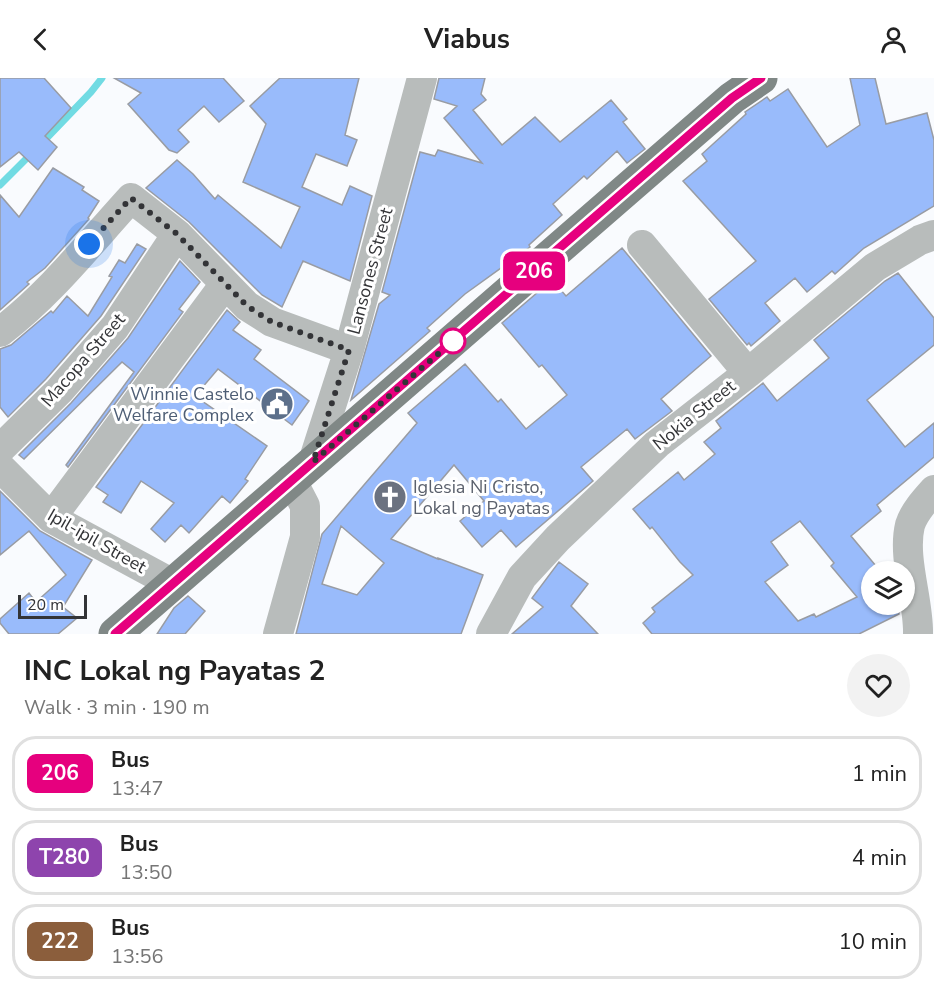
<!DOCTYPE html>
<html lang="en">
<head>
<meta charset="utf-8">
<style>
  :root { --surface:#fff; --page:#f2f2f2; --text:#222; --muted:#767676; --line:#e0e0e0 }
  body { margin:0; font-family:"Nunito Sans",sans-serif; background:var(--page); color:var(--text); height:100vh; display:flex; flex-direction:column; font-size:22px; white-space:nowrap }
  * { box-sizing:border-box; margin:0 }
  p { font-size:20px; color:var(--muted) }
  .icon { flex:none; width:33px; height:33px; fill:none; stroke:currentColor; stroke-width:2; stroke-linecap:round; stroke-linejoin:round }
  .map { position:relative; height:556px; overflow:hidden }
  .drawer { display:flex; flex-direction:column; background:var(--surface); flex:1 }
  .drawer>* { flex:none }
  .badge { padding:0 12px; border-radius:9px; font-size:21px; line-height:39px }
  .controls { position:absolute; left:861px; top:483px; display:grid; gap:12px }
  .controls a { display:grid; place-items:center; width:54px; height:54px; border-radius:50%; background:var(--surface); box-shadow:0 2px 4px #0004; font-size:30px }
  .scale { position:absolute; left:18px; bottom:15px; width:69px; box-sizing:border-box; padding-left:6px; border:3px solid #333437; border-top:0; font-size:16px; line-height:21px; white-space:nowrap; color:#333437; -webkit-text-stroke:4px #fff; paint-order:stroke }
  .you { position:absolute; width:30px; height:30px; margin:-15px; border:4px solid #fff; border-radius:50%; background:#1a73e8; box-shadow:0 0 0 9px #1a73e833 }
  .map>.badge { position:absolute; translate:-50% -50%; box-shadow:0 0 0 3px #fff }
  .round { display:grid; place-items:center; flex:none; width:63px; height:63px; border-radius:32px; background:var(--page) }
  .head { display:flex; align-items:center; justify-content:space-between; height:102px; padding:0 24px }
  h1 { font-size:28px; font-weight:700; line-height:45px }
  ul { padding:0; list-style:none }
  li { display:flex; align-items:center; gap:18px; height:75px; margin:0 12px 9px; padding:0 12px; border:3px solid var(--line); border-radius:24px }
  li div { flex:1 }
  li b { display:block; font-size:22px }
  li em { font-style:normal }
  li .badge { min-width:66px; font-weight:700; text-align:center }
  header { display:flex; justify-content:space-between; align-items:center; height:78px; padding:0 24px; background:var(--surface); font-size:27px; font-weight:700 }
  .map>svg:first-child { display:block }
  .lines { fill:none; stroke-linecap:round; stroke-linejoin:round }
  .stream { stroke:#71dbe3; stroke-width:7 }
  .building { fill:#99bbfb; stroke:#999ca3; stroke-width:1.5; fill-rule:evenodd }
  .minor { stroke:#b8bcbb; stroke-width:30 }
  .major { stroke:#808886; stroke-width:33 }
  .line-casing { stroke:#fff; stroke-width:14 }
  .line { stroke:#e6007e; stroke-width:9 }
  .walk { stroke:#333437; stroke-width:6; stroke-dasharray:0 10.8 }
  .stop-dot { fill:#fff; stroke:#e6007e; stroke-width:3 }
  .labels { text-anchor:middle; stroke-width:6; stroke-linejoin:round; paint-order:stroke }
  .street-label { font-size:18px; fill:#333437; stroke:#fff }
  .service-label { font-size:18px; fill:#4e5e75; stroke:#fff; text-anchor:end }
  .worship-label { font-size:18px; fill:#5b616d; stroke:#fff; text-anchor:start }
</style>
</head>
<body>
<header><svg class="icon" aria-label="back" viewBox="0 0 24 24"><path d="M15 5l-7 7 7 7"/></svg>Viabus<svg class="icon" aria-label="person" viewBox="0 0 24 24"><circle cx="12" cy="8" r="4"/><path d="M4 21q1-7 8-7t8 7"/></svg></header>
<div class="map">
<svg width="934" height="556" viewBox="0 0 934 556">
  <rect width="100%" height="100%" fill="#f9fbfe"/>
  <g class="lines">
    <!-- stream -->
    <path class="stream" d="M42,65L91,14L102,0
      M0,107L32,75"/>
  </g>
  <!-- building -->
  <path class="building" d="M0,0H44L71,30L45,58L57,69L38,92L19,74L0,89Z
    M114,0H223L244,23L219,44L204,28L178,52L189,64L177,75L169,72L128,26L141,15Z
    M280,0H359L345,57L357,62L347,88L316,76L302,109L342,127L350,108L372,118L350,203L303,183L282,229L262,217L189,144L146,110L177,82L193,96L215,121L218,117L281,170L300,129L243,104L266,46L250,28Z
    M439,0H485L481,16L486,22L473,32L502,67L535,39L560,64L611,22L627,41L623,44L645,71L627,85L617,73L587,101L584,98L553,126L562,137L529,167L530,169L465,216L427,250L430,253L351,322L379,226L390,217L382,214L420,74L435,78L438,72L482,85L444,40L457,28L434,21Z
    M850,0H875L886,46L927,35L934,62V128L864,170L835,196L832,193L807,214L795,200L765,225L780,243L751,268L749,265L747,267L709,221L756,183L683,103L707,83L702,76L746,36L745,34L767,19L770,23L788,11L827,69L860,47Z
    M53,90L84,109L82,112L99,123L88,140L89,141L71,161L45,190L27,204L29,206L0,232V117L19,139Z
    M137,166L146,171L101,238L46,301L8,339L0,329V271L11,267L51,233L53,235L67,218L88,238L112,199L109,198L119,182L125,185Z
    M622,170L711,278L661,321L672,333L635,361L627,351L581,389L593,403L516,469L501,452L482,469L460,443L484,423L454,387L391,461L438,481V480L483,497L461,556H296L322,456L417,345L408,335L465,286L498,324L501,321L526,351L567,317L542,287L539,289L502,245L552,202L566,218ZM341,448L384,485L357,517L322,506Z
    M180,183L200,204L179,231L183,234L68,389L66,387L134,294L122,284L24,381L19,377L71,325L128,260Z
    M898,195L934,240V267L867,322L905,369L934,345V379L877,427L881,433L851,458L881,494H872V526H898L899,536L859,556H652L643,545L655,534L652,530L693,497L680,484L652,449L650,451L633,431L678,394L684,402L715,376L704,364L721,350L716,343L763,305L777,323L829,280L814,262L885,203ZM800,443L834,485L831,488L857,519L816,539L814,536L798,543L765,504L788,487L771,464Z
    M227,232L240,244L233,252L261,272L254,281L309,323L292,347L218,291L195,318L267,368L245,401L248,403L230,425L222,418L189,455L181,447L165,464L151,451L174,425L141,403L121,435L103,424L108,417L96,409Z
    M0,413L40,453L92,482L63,529L77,540L58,556H9L0,545V541L29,515L36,524L66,497L29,453L0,477Z
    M559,484L588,506L571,528L598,556H512L543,529L532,520Z
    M188,518L205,533L185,556H157L174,530Z"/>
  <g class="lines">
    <!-- minor -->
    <path class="minor" d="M642,167L748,295
      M0,254C50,216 89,166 131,120L177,156L247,228L272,244L349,272
      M0,371L59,313L115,249L177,156
      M313,384L349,272L422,0
      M0,389L51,440L173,506
      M51,440L225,206
      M278,556L305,459V428L291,401
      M491,556L522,499L558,460L657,366L748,295L875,189L920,162L934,157
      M918,556C919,523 902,480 910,447C914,434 925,422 934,412"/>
    <!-- major -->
    <path class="major" d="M115,556L732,20L761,0"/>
  </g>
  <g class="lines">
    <defs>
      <path id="line" d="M115,556L732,20L761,0"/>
    </defs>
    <!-- line casing -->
    <use href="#line" class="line-casing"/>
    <!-- line -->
    <use href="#line" class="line"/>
    <!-- walk -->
    <path class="walk" d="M89,166L131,120L177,156L247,228L272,244L349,272L313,384L453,263"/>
  </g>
  <!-- icons -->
  <defs>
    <symbol id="civic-disc" viewBox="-11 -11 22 22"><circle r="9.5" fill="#5c6f8a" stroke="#fff"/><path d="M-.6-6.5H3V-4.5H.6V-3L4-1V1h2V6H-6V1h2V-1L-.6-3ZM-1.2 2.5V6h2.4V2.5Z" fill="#fff"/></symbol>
    <symbol id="church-disc" viewBox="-11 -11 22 22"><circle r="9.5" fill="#6b7280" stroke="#fff"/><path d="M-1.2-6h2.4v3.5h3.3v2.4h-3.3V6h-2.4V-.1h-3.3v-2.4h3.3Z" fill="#fff"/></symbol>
  </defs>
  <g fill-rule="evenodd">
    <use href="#civic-disc" x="258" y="307" width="38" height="38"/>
    <use href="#church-disc" x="371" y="400" width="38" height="38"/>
  </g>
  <!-- markers -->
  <circle class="stop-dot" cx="453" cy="263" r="12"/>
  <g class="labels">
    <!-- street labels -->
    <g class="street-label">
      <text transform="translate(370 193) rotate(-75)" y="6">Lansones Street</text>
      <text transform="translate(83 282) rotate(-49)" y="6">Macopa Street</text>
      <text transform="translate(694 337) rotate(-39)" y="6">Nokia Street</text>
      <text transform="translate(97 463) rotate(30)" y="6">Ipil-ipil Street</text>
    </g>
    <!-- service labels -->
    <g class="service-label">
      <text x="254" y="322">Winnie Castelo<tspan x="254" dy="21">Welfare Complex</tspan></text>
    </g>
    <!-- worship labels -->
    <g class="worship-label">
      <text x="413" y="415">Iglesia Ni Cristo,<tspan x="413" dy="21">Lokal ng Payatas</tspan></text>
    </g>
  </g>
</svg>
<div class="controls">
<a><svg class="icon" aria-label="layers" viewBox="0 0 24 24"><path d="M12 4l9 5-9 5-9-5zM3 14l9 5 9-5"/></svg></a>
</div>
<div class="scale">20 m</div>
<div class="you" style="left:89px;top:166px"></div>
<b class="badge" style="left:534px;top:193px;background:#e6007e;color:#fff">206</b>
</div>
<section class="drawer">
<div class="head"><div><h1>INC Lokal ng Payatas 2</h1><p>Walk · 3 min · 190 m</p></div><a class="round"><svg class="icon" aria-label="heart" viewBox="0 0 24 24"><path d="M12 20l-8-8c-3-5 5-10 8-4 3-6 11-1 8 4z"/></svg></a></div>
<ul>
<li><span class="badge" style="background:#e6007e;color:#fff">206</span><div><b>Bus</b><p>13:47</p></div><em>1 min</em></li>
<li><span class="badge" style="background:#8e44ad;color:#fff">T280</span><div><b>Bus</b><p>13:50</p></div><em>4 min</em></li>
<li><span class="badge" style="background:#8b5e3c;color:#fff">222</span><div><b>Bus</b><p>13:56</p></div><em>10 min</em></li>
</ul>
</section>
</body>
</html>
